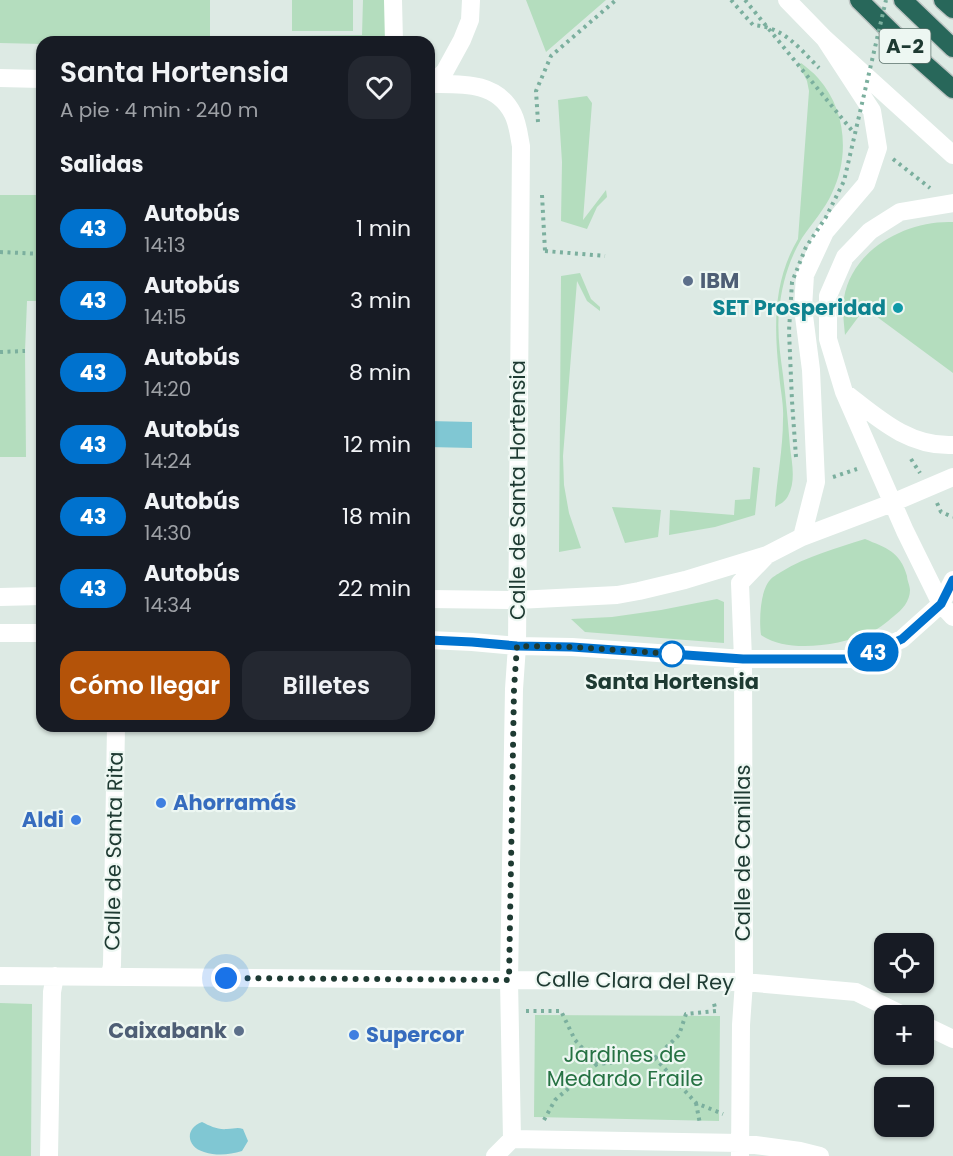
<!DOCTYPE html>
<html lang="es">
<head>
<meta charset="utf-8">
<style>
  :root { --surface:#171b24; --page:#242831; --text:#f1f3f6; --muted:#9ea1a6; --accent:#b45309 }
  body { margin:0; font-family:Poppins,sans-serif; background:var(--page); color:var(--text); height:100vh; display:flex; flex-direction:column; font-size:22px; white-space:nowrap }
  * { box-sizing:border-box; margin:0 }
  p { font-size:20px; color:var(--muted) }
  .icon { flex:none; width:33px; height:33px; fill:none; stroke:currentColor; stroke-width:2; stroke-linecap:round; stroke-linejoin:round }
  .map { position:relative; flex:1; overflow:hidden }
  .drawer { position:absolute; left:36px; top:36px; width:399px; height:696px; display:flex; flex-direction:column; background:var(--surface); border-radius:18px; box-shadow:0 2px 4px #0004 }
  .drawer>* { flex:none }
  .badge { padding:0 12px; border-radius:20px; font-size:21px; line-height:39px }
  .fabs { position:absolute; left:874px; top:933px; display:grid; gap:12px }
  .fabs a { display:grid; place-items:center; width:60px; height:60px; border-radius:12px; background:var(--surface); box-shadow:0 2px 4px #0004; font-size:30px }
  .you { position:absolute; width:30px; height:30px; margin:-15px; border:4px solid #fff; border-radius:50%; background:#1a73e8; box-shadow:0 0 0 9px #1a73e833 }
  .map>.badge { position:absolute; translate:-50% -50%; box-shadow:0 0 0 3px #fff }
  h2 { padding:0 24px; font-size:22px; line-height:54px }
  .round { display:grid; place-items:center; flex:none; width:63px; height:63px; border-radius:18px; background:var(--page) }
  .head { display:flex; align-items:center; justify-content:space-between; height:102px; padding:0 24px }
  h1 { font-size:28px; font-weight:600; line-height:45px }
  .button { display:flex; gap:12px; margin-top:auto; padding:12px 24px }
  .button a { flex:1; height:69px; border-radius:18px; background:var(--accent); color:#fff; font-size:24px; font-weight:600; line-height:69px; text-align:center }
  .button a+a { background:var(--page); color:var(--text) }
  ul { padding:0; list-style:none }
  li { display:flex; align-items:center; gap:18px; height:72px; padding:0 24px }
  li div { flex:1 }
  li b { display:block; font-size:22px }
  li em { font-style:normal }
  li .badge { min-width:66px; font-weight:700; text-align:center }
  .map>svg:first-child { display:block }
  .green { fill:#b4ddbe }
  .water { fill:#80c7d3 }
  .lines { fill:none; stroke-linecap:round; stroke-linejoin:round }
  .highway-casing { stroke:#bcc4c2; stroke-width:21 }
  .path { stroke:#7baf9e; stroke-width:4; stroke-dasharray:3 4.5; stroke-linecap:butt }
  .minor { stroke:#fff; stroke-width:18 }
  .highway { stroke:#28675a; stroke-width:18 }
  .path-bridge { stroke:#7baf9e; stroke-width:4; stroke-dasharray:3 4.5; stroke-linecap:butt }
  .line-casing { stroke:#fff; stroke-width:14 }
  .line { stroke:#0072ce; stroke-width:9 }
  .walk { stroke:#1e3a32; stroke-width:6; stroke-dasharray:0 10.8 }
  .service-dot { fill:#5c6f8a; stroke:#edf7f2; stroke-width:2 }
  .culture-dot { fill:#0f9aa8; stroke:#edf7f2; stroke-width:2 }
  .stop-dot { fill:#fff; stroke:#0072ce; stroke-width:3 }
  .shop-dot { fill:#3f7fe0; stroke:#edf7f2; stroke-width:2 }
  .labels { text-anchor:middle; stroke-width:4.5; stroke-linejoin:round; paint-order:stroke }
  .shield { fill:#edf7f2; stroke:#5c736c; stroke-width:1.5 }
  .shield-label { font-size:20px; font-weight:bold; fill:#1e3a32 }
  .service-label { font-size:21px; font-weight:bold; fill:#4e5e75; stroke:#edf7f2; text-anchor:start }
  .culture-label { font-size:21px; font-weight:bold; fill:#0d838f; stroke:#edf7f2; text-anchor:end }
  .street-label { font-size:21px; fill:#1e3a32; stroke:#edf7f2 }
  .stop-label { font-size:21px; font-weight:bold; fill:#1e3a32; stroke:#edf7f2 }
  .shop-label { font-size:21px; font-weight:bold; fill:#366cbe; stroke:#edf7f2; text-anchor:start }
  .park-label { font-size:21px; fill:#267243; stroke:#edf7f2 }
</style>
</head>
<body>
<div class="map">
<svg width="953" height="1156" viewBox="0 0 953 1156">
  <rect width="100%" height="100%" fill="#ddeae4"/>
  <!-- green -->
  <path class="green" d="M0,0H210V37L362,35L363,0H386L387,42H42V44L0,43Z
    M292,0H353V31H292Z
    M526,0H606L546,52Z
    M801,63C807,68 813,72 818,78C846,109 850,156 832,193C825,209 812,223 802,238C788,262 782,284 779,311C777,332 780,354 783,375C786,399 788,423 790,447C792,463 796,481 788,496C785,502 780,504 775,507C777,478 783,449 783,419C784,404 780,388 779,373C774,326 773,281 798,239L809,91L807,81L799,65Z
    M587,96L592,103L583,220L606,190L607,197L597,207L587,229L561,221L562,162L558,100Z
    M0,195H42V301H27L25,351L26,457H0Z
    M953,222V373L865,308L845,335C844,323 842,310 844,298C852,249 907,220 953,222Z
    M580,273L591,299L600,307V311L587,301L577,281L563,456L564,485L569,513L581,548L559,552L561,276Z
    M753,467L760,468L755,515L715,527L669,535L670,510L734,515L735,500L750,499Z
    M612,507L661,510L658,537L625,543Z
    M865,539C886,548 900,551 907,576C907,580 910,586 910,590C910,601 902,610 894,616C886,623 877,630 867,634C839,645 788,654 761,635C759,621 760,591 770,580C772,577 778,574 781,572C807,556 837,548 865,539Z
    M717,599L724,602V643L585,632L571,619L612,617L661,610Z
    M0,1003L32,1004L31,1156H0Z
    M535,1015L720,1016L719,1121L534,1117Z"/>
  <!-- water -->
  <path class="water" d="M429,421L472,422V448L429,447Z
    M202,1122C210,1126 218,1130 227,1129C234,1129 237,1127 243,1129L248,1141L242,1151C229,1155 217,1156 204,1152C187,1147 184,1129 202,1122Z"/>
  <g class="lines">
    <defs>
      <path id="highway" d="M859,0L918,58L953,89
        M903,0L953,48
        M943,0L953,9"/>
    </defs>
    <!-- highway casing -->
    <use href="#highway" class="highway-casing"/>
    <!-- path -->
    <path class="path" d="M731,0L753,25C784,27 799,48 819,68
      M538,122L536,91L551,56L616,0
      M893,159L930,188
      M542,195L545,251
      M545,251L605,256
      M0,252L42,254
      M0,352L25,351
      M911,459L920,473
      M833,477L857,469
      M937,503L941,512L953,517
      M526,1011H561L575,1040L597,1064L655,1058L696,1103L723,1114
      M655,1058L679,1035L686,1014L716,1011L713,1000
      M696,1103L700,1124
      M544,1120L555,1100L597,1064"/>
    <!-- minor -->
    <path class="minor" d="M393,0L394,42
      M787,0L825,39L953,155
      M0,78L42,79
      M429,84C461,84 497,81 513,114C518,124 519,136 521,146L517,646L514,689L509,980L512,1139L495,1156
      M432,84L445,71L462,40L470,20L471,0
      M953,203L900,212L870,231L845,257L828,296V339L844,392L905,531L941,604L953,617
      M848,395C880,420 910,447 953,445
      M802,537L816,482L811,370L803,308L805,275L825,232L866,184L878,148L872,111L825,39
      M0,597L42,596
      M429,599L517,600L617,595L639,591L685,580L767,555L802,537L892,503L953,477
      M0,633H42
      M429,640L472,642L517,646L572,647L743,659H859L902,639L941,604L953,580
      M0,976L744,982L856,992L905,1016
      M110,976L112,965L116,726
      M924,1025L953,1039
      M512,1139L740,1143L800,1151L820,1156
      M49,1156L52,992L55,976
      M740,1156L741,1025L744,982L743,659L740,583L767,555"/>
    <!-- highway -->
    <use href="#highway" class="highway"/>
    <!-- path-bridge -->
    <path class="path-bridge" d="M745,0L854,133
      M796,457L792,401L789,331L792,282L806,247L826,217L844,181L886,0"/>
  </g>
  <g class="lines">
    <defs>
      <path id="line" d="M429,640L472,642L517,646L572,647L743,659H859L902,639L941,604L953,580"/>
    </defs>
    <!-- line casing -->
    <use href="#line" class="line-casing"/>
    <!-- line -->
    <use href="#line" class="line"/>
    <!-- walk -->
    <path class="walk" d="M226,978L509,980L514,689L517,646L572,647L676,654H672"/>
  </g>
  <!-- markers -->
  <g class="service-dot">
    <circle cx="688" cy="281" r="6"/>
    <circle cx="239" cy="1031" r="6"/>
  </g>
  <circle class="culture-dot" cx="898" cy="308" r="6"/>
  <circle class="stop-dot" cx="672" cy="654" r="12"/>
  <g class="shop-dot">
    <circle cx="161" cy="803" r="6"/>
    <circle cx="76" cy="820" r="6"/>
    <circle cx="354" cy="1035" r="6"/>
  </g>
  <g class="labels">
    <!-- shield labels -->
    <rect class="shield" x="879.5" y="29" width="51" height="34" rx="4.5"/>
    <g class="shield-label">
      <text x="905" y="53">A-2</text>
    </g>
    <!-- service labels -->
    <g class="service-label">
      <text x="700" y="288">IBM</text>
      <text x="227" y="1038" text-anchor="end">Caixabank</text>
    </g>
    <!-- culture labels -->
    <g class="culture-label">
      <text x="886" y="315">SET Prosperidad</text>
    </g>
    <!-- street labels -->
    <g class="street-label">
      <text transform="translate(518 490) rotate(-90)" y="7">Calle de Santa Hortensia</text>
      <text transform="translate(114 851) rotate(-89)" y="7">Calle de Santa Rita</text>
      <text transform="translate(743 853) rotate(-90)" y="7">Calle de Canillas</text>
      <text transform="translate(635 981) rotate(1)" y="7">Calle Clara del Rey</text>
    </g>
    <!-- stop labels -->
    <g class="stop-label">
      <text x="672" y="689">Santa Hortensia</text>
    </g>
    <!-- shop labels -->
    <g class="shop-label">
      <text x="173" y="810">Ahorramás</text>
      <text x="64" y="827" text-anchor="end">Aldi</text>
      <text x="366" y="1042">Supercor</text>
    </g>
    <!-- park labels -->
    <g class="park-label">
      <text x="625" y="1062">Jardines de<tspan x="625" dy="24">Medardo Fraile</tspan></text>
    </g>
  </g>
</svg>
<div class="fabs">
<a><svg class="icon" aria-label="locate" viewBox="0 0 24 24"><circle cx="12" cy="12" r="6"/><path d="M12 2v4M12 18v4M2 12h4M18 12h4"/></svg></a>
<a>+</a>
<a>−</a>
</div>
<div class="you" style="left:226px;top:978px"></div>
<b class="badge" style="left:873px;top:652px;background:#0072ce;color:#fff">43</b>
<section class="drawer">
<div class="head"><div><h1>Santa Hortensia</h1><p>A pie · 4 min · 240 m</p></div><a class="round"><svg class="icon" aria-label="heart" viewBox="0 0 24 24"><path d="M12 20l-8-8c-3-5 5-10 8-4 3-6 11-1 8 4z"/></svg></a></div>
<h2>Salidas</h2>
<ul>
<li><span class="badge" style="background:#0072ce;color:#fff">43</span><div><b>Autobús</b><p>14:13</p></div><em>1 min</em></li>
<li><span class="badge" style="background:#0072ce;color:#fff">43</span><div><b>Autobús</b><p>14:15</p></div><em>3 min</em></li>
<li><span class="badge" style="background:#0072ce;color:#fff">43</span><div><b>Autobús</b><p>14:20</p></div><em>8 min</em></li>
<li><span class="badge" style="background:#0072ce;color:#fff">43</span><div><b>Autobús</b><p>14:24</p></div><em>12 min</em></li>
<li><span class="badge" style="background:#0072ce;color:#fff">43</span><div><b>Autobús</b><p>14:30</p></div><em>18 min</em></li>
<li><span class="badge" style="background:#0072ce;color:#fff">43</span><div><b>Autobús</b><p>14:34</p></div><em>22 min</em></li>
</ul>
<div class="button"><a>Cómo llegar</a><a>Billetes</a></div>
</section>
</div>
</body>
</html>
